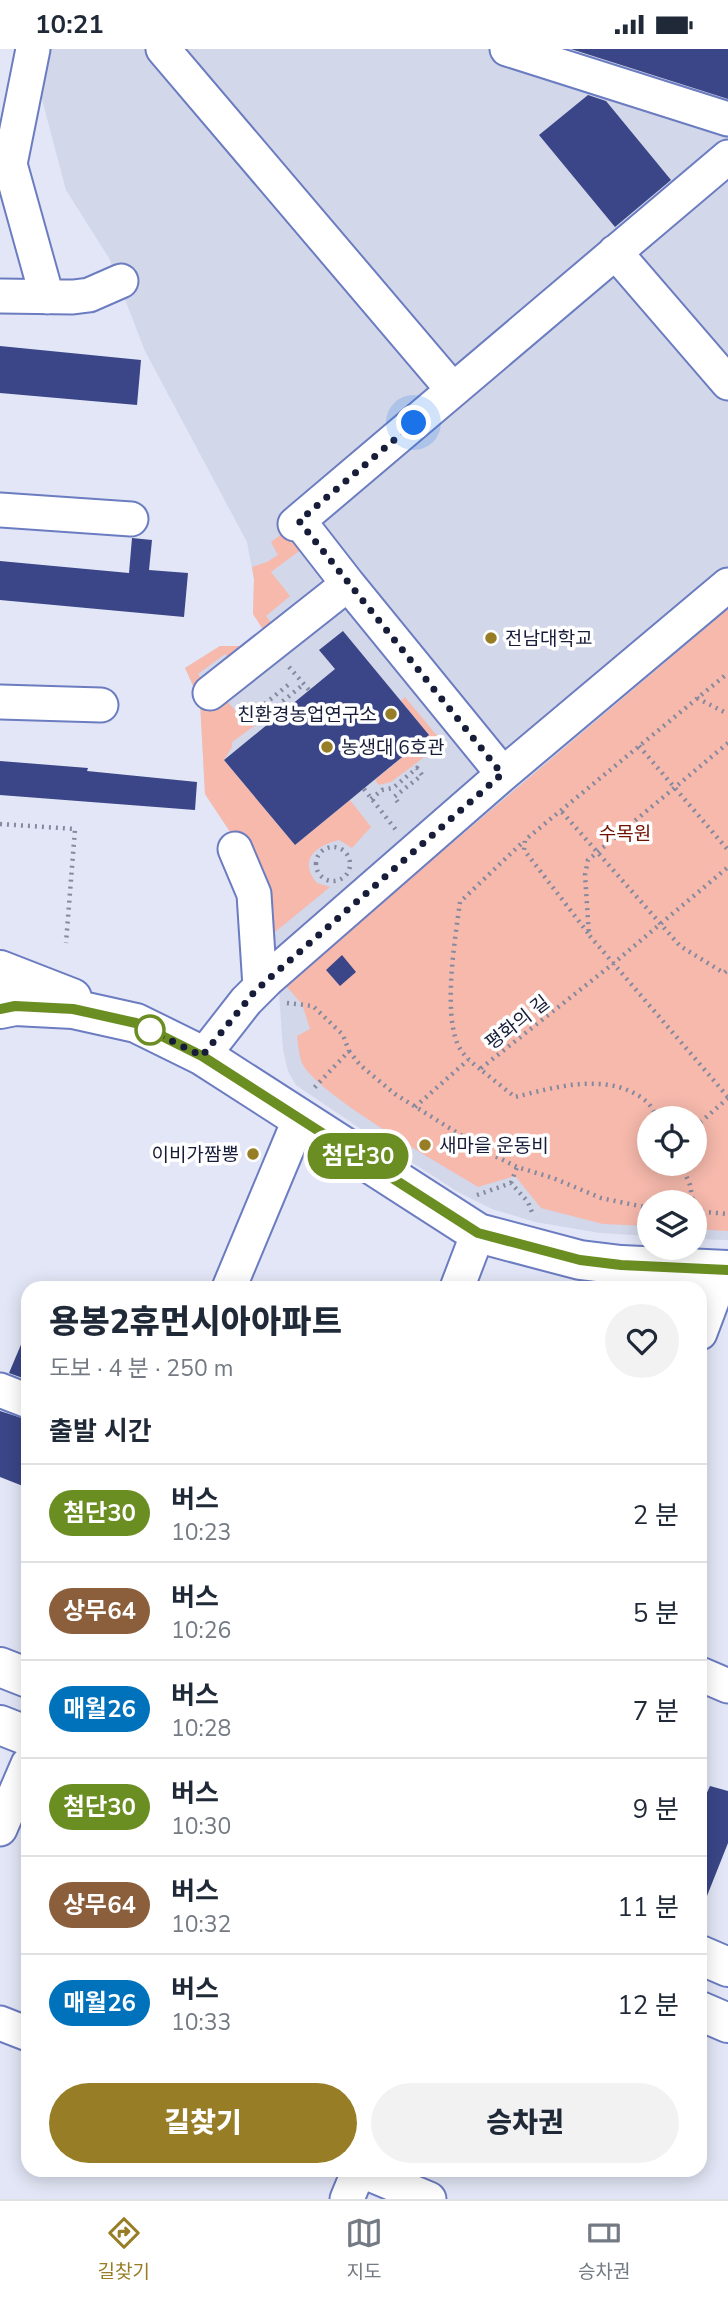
<!DOCTYPE html>
<html lang="ko">
<head>
<meta charset="utf-8">
<style>
  :root { --surface:#fff; --page:#f2f2f3; --text:#1f2937; --muted:#747a83; --line:#e0e1e3; --accent:#977e26 }
  body { margin:0; font-family:"Nunito Sans","Noto Sans KR",sans-serif; background:var(--page); color:var(--text); height:100vh; display:flex; flex-direction:column; font-size:26px; white-space:nowrap }
  * { box-sizing:border-box; margin:0 }
  p { font-size:23px; color:var(--muted) }
  .icon { flex:none; width:38px; height:38px; fill:none; stroke:currentColor; stroke-width:2; stroke-linecap:round; stroke-linejoin:round }
  .map { position:relative; flex:1; overflow:hidden }
  .side { position:absolute; left:21px; top:1232px; width:686px; height:896px; display:flex; flex-direction:column; background:var(--surface); border-radius:21px; box-shadow:0 4px 18px #0003 }
  .side>* { flex:none }
  .badge { padding:0 14px; border-radius:23px; font-size:24px; line-height:46px }
  .controls { position:absolute; left:637px; top:1057px; display:grid; gap:14px }
  .controls a { display:grid; place-items:center; width:70px; height:70px; border-radius:50%; background:var(--surface); box-shadow:0 4px 18px #0003; font-size:35px }
  .you { position:absolute; width:35px; height:35px; margin:-18px; border:5px solid #fff; border-radius:50%; background:#1a73e8; box-shadow:0 0 0 10px #1a73e833 }
  .map>.badge { position:absolute; translate:-50% -50%; box-shadow:0 0 0 4px #fff }
  h2 { padding:0 28px; font-size:26px; line-height:63px }
  .round { display:grid; place-items:center; flex:none; width:74px; height:74px; border-radius:37px; background:var(--page) }
  .overview { display:flex; align-items:center; justify-content:space-between; height:119px; padding:0 28px }
  h1 { font-size:33px; font-weight:800; line-height:52px }
  .primary-button { display:flex; gap:14px; margin-top:auto; padding:14px 28px }
  .primary-button a { flex:1; height:80px; border-radius:42px; background:var(--accent); color:#fff; font-size:28px; font-weight:800; line-height:80px; text-align:center }
  .primary-button a+a { background:var(--page); color:var(--text) }
  ul { padding:0; list-style:none }
  li { display:flex; align-items:center; gap:21px; height:98px; padding:0 28px; border-top:2px solid var(--line) }
  li div { flex:1 }
  li b { display:block; font-size:26px }
  li em { font-style:normal }
  li .badge { min-width:77px; font-weight:700; text-align:center }
  .status { display:flex; justify-content:space-between; align-items:center; height:49px; padding:0 35px; background:var(--surface); direction:ltr }
  .status svg { height:19px; fill:currentColor }
  .tabs { display:flex; justify-content:space-around; align-items:center; height:98px; border-top:2px solid var(--line); background:var(--surface); font-size:19px; color:var(--muted) }
  .tabs a { display:grid; justify-items:center; gap:4px }
  .tabs .on { color:var(--accent) }
  .map>svg:first-child { display:block }
  .built { fill:#d2d7e9; fill-rule:evenodd }
  .green { fill:#f6b9ac; fill-rule:evenodd }
  .building { fill:#3a4687 }
  .lines { fill:none; stroke-linecap:round; stroke-linejoin:round }
  .minor-casing { stroke:#6b7cc1; stroke-width:37 }
  .major-casing { stroke:#6b7cc1; stroke-width:42 }
  .path { stroke:#84899f; stroke-width:4.5; stroke-dasharray:2 5; stroke-linecap:butt }
  .minor { stroke:#fff; stroke-width:33 }
  .major { stroke:#fff; stroke-width:38 }
  .line-casing { stroke:#fff; stroke-width:16 }
  .line { stroke:#6b8e23; stroke-width:10 }
  .walk { stroke:#171d39; stroke-width:7; stroke-dasharray:0 12.6 }
  .poi-dot { fill:#977e26; stroke:#fff; stroke-width:2.5 }
  .stop-dot { fill:#fff; stroke:#6b8e23; stroke-width:3.5 }
  .labels { text-anchor:middle; stroke-width:7; stroke-linejoin:round; paint-order:stroke }
  .poi-label { font-size:19px; fill:#171d39; stroke:#fff; text-anchor:start }
  .park-label { font-size:19px; fill:#700f00; stroke:#fff }
  .street-label { font-size:19px; fill:#171d39; stroke:#fff }
</style>
</head>
<body>
<div class="status"><b>10:21</b><svg viewBox="0 0 49 12"><path d="M0 12V9h3v3zM5 12V6h3v6zM10 12V3h3v9zM15 12V0h3v12zM26 1h20v11H26zM47 4h2v5h-2z"/></svg></div>
<div class="map">
<svg width="728" height="2150" viewBox="0 0 728 2150">
  <rect width="100%" height="100%" fill="#e2e6f6"/>
  <!-- built -->
  <path class="built" d="M47,0H728V1191L695,1190V1153H649V1187L600,1184L535,1173L492,1160L458,1143L374,1089L296,1036L288,1022L283,1001L278,929L244,804L205,745L200,652L185,619L220,597H245L264,582L253,565L254,530L247,493L145,302L109,209L66,141L39,39ZM649,1069H695V1115H649Z"/>
  <!-- green -->
  <path class="green" d="M299,472L314,491L271,523L290,547L266,567L276,580L233,614L225,605L198,625L209,639L223,647L238,665L248,660L260,673L232,693V698L224,711L295,796L350,751L371,778L352,799L339,791C315,797 298,811 317,834L330,838L264,892L244,804L205,745L200,652L185,619L220,597H245L264,582L253,565L254,530L252,518L267,513L278,506L271,493Z
    M728,560V1182L695,1180V1153H649V1177L603,1175L541,1159L515,1127L478,1138C443,1116 317,1046 302,1014C299,1006 298,995 297,987L310,980L302,955L285,936ZM649,1069H695V1115H649Z
    M405,648L443,694L391,733L379,736L375,731L429,686L401,652Z"/>
  <!-- building -->
  <path class="building" d="M571,0H728V50Z
    M588,46L606,52L671,131L615,178L539,86Z
    M0,297L141,311L137,356L0,344Z
    M132,489L152,491L149,521L188,524L184,568L0,551V512L129,524Z
    M343,582L429,686L295,796L224,711L335,620L319,601Z
    M0,712L88,719L87,722L197,733L195,761L0,746Z
    M342,906L356,923L340,937L326,921Z
    M28,1279V1331L9,1324Z
    M0,1362L28,1371V1439L0,1428Z
    M710,1737L728,1742V1794L701,1862L700,1759Z"/>
  <g class="lines">
    <defs>
      <path id="minor" d="M33,0L10,115L47,248
        M163,0L453,341
        M507,0L728,70
        M615,203L728,334
        M0,247L73,248L89,246L121,232
        M0,461L131,470
        M299,472L348,535
        M295,475L728,108
        M210,644L348,535L503,725
        M0,653L101,656
        M235,800L254,845L260,938
        M203,1007L246,952L268,930L503,725L728,536
        M229,1239L300,1069
        M457,1239L478,1184
        M700,1284L724,1220
        M0,1341L28,1352
        M700,1625L728,1637
        M0,1780L28,1715
        M0,1974L28,1985
        M360,2121L429,2150
        M347,2150L359,2121"/>
      <path id="major" d="M0,921L72,949
        M0,960L15,957L73,960L136,974L203,1007L478,1184L580,1211L621,1216L728,1221
        M0,1618L28,1629
        M0,1676L28,1687
        M700,1906L728,1918
        M700,1962L728,1974"/>
    </defs>
    <!-- minor casing -->
    <use href="#minor" class="minor-casing"/>
    <!-- major casing -->
    <use href="#major" class="major-casing"/>
    <!-- path -->
    <path class="path" d="M289,618L309,641
      M288,636L256,662L262,669L304,635
      M697,649L728,665
      M728,694L588,811L585,826L589,886L728,1048
      M639,697L728,801
      M364,740L396,781
      M371,750L382,741L393,739L417,719L422,726L394,748L400,756
      M562,763L680,897L724,924L728,921
      M0,775L75,780L66,894
      M316 815a17 17 0 1 1 34 0a17 17 0 1 1-34 0Z
      M588,884L524,801L525,791L728,624
      M287,954L313,957L343,986L349,1002L314,1039
      M349,1002L360,1016L395,1045L491,1105L517,1118L553,1129L601,1149L649,1159
      M480,1020C471,1013 463,1006 458,996C443,962 455,890 460,853L524,792
      M415,1058L468,1011
      M658,1069C654,1064 651,1056 646,1052C609,1022 556,1038 515,1048L480,1020L614,914L728,818
      M695,1078L728,1049
      M681,1115L690,1136L693,1153
      M511,1134L517,1118
      M477,1146L511,1134L528,1153L533,1166
      M695,1162L728,1165"/>
    <!-- minor -->
    <use href="#minor" class="minor"/>
    <!-- major -->
    <use href="#major" class="major"/>
  </g>
  <g class="lines">
    <defs>
      <path id="line" d="M0,960L15,957L73,960L136,974L202,1007L478,1184L580,1211L621,1216L728,1221"/>
    </defs>
    <!-- line casing -->
    <use href="#line" class="line-casing"/>
    <!-- line -->
    <use href="#line" class="line"/>
    <!-- walk -->
    <path class="walk" d="M150,981L202,1007L255,942L502,725L299,472L414,374"/>
  </g>
  <!-- markers -->
  <g class="poi-dot">
    <circle cx="491" cy="589" r="7"/>
    <circle cx="391" cy="665" r="7"/>
    <circle cx="327" cy="698" r="7"/>
    <circle cx="425" cy="1096" r="7"/>
    <circle cx="253" cy="1105" r="7"/>
  </g>
  <circle class="stop-dot" cx="150" cy="981" r="14"/>
  <g class="labels">
    <!-- poi labels -->
    <g class="poi-label">
      <text x="505" y="596">전남대학교</text>
      <text x="377" y="672" text-anchor="end">친환경농업연구소</text>
      <text x="341" y="705">농생대 6호관</text>
      <text x="439" y="1103">새마을 운동비</text>
      <text x="239" y="1112" text-anchor="end">이비가짬뽕</text>
    </g>
    <!-- park labels -->
    <g class="park-label">
      <text x="625" y="791">수목원</text>
    </g>
    <!-- street labels -->
    <g class="street-label">
      <text transform="translate(517 973) rotate(-38)" y="7">평화의 길</text>
    </g>
  </g>
</svg>
<div class="controls">
<a><svg class="icon" aria-label="locate" viewBox="0 0 24 24"><circle cx="12" cy="12" r="6"/><path d="M12 2v4M12 18v4M2 12h4M18 12h4"/></svg></a>
<a><svg class="icon" aria-label="layers" viewBox="0 0 24 24"><path d="M12 4l9 5-9 5-9-5zM3 14l9 5 9-5"/></svg></a>
</div>
<div class="you" style="left:414px;top:374px"></div>
<b class="badge" style="left:358px;top:1107px;background:#6b8e23;color:#fff">첨단30</b>
<section class="side">
<div class="overview"><div><h1>용봉2휴먼시아아파트</h1><p>도보 · 4 분 · 250 m</p></div><a class="round"><svg class="icon" aria-label="heart" viewBox="0 0 24 24"><path d="M12 20l-8-8c-3-5 5-10 8-4 3-6 11-1 8 4z"/></svg></a></div>
<h2>출발 시간</h2>
<ul>
<li><span class="badge" style="background:#6b8e23;color:#fff">첨단30</span><div><b>버스</b><p>10:23</p></div><em>2 분</em></li>
<li><span class="badge" style="background:#8b5e3c;color:#fff">상무64</span><div><b>버스</b><p>10:26</p></div><em>5 분</em></li>
<li><span class="badge" style="background:#0072bc;color:#fff">매월26</span><div><b>버스</b><p>10:28</p></div><em>7 분</em></li>
<li><span class="badge" style="background:#6b8e23;color:#fff">첨단30</span><div><b>버스</b><p>10:30</p></div><em>9 분</em></li>
<li><span class="badge" style="background:#8b5e3c;color:#fff">상무64</span><div><b>버스</b><p>10:32</p></div><em>11 분</em></li>
<li><span class="badge" style="background:#0072bc;color:#fff">매월26</span><div><b>버스</b><p>10:33</p></div><em>12 분</em></li>
</ul>
<div class="primary-button"><a>길찾기</a><a>승차권</a></div>
</section>
</div>
<nav class="tabs">
<a class="on"><svg class="icon" aria-label="directions" viewBox="0 0 24 24"><path d="M12 3l9 9-9 9-9-9zM9 14v-3h6M13 9l2 2-2 2"/></svg>길찾기</a>
<a><svg class="icon" aria-label="map" viewBox="0 0 24 24"><path d="M3 6l6-2 6 2 6-2v14l-6 2-6-2-6 2zM9 4v14M15 6v14"/></svg>지도</a>
<a><svg class="icon" aria-label="tickets" viewBox="0 0 24 24"><path d="M3 7h18v10H3zM15 7v10"/></svg>승차권</a>
</nav>
</body>
</html>
